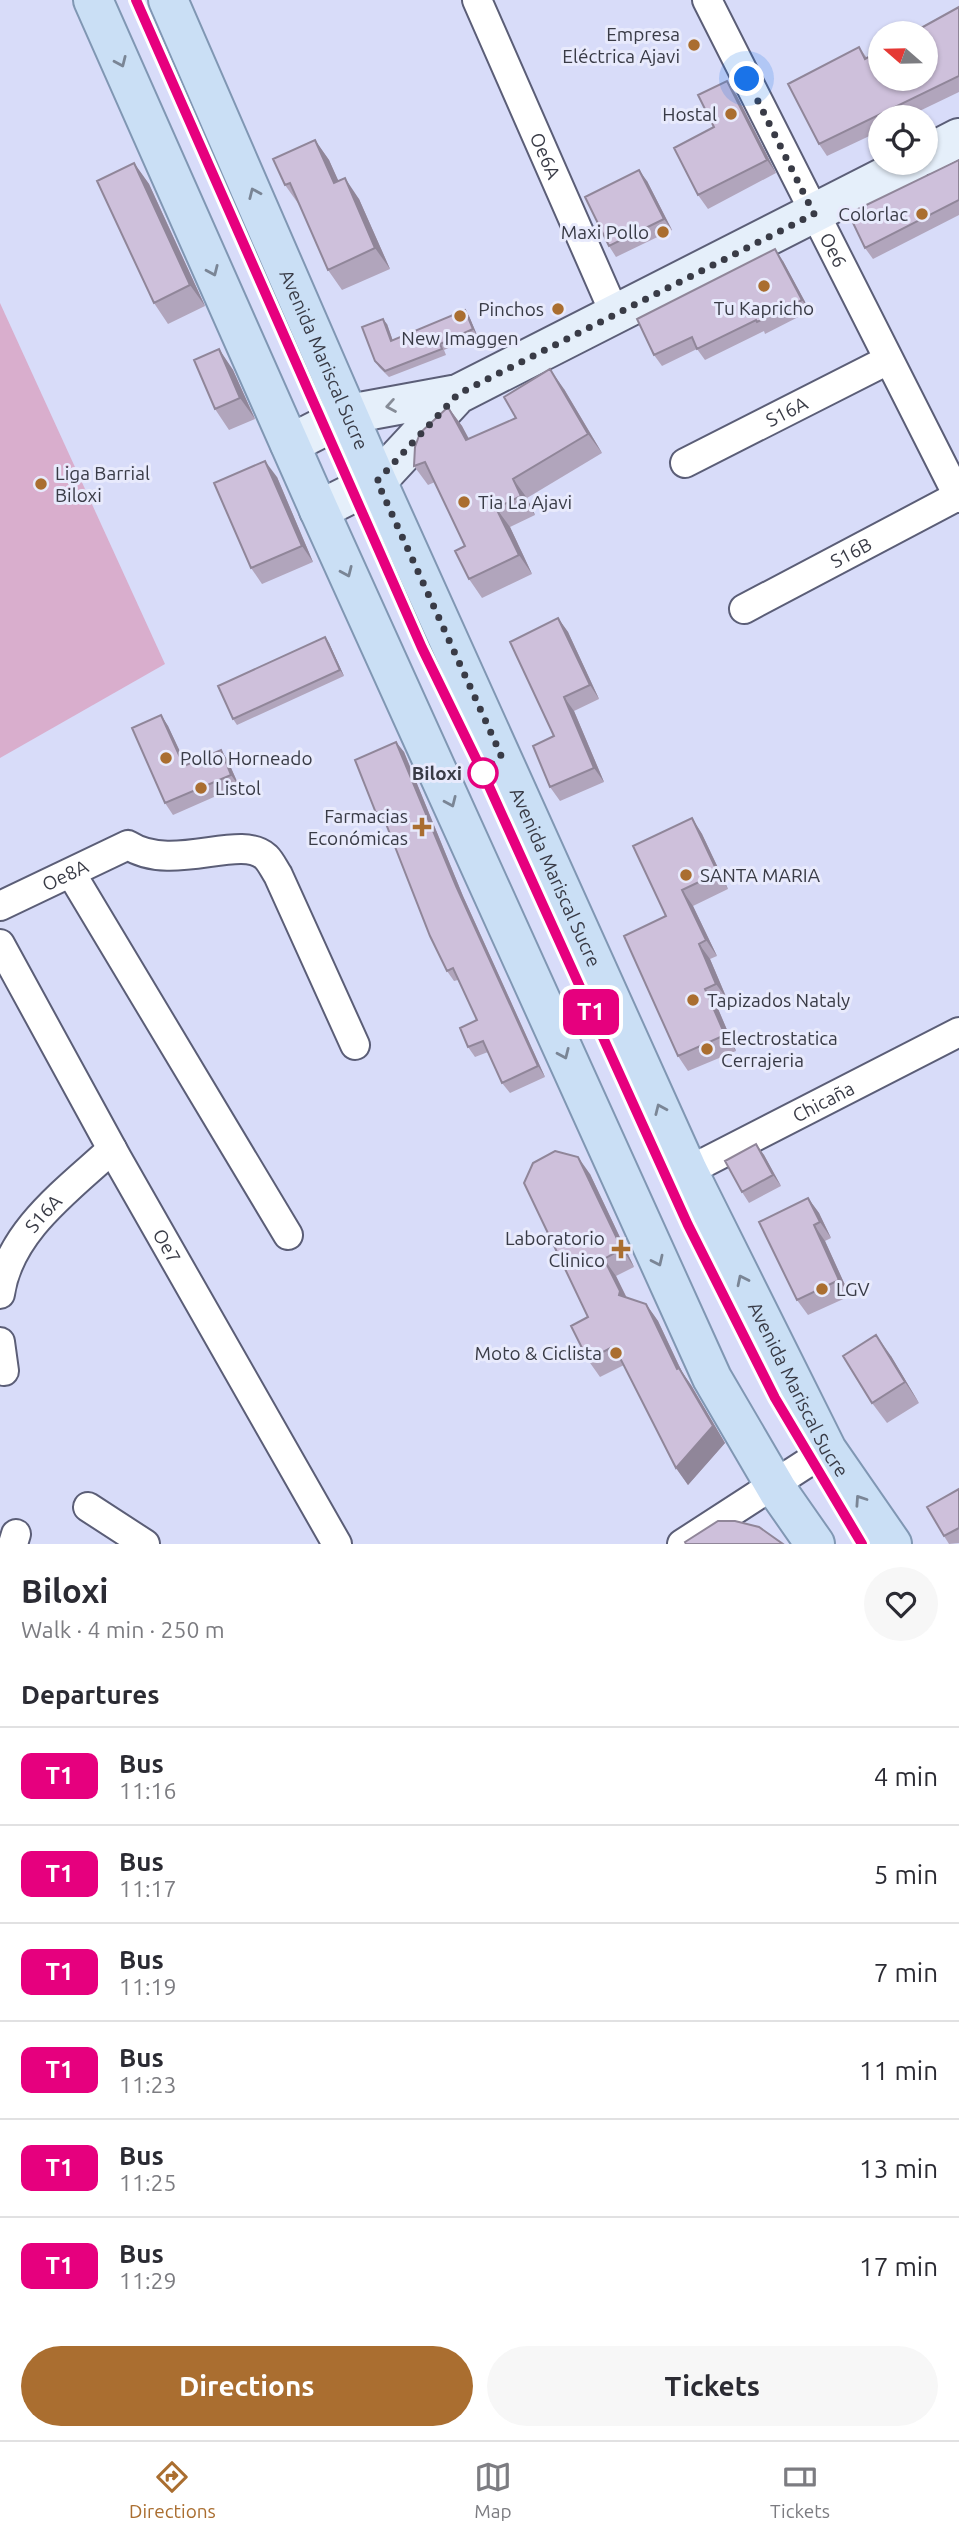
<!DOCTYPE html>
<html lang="en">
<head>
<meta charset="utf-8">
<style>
  :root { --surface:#fff; --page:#f7f7f7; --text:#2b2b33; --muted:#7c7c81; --line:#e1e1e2; --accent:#aa6e30 }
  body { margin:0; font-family:Ubuntu,sans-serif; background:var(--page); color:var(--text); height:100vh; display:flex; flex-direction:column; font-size:26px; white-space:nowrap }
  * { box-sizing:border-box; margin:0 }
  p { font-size:23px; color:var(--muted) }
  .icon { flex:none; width:38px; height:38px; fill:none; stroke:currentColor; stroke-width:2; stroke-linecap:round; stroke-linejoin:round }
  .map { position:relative; height:1544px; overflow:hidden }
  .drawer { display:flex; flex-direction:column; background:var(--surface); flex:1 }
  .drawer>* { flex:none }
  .badge { padding:0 14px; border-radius:10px; font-size:24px; line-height:46px }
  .needle { width:46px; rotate:290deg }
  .controls { position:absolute; left:868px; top:21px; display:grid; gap:14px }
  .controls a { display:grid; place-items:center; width:70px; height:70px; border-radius:50%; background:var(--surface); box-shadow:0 2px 5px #0004; font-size:35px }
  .you { position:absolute; width:35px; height:35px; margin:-18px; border:5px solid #fff; border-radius:50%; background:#1a73e8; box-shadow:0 0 0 10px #1a73e833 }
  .map>.badge { position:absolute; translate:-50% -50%; box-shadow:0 0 0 4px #fff }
  h2 { padding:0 21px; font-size:26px; line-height:63px }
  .round { display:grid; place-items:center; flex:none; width:74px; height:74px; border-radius:37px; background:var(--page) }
  .headline { display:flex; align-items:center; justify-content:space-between; height:119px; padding:0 21px }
  h1 { font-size:33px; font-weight:700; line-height:52px }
  .action { display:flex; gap:14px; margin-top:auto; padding:14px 21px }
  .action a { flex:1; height:80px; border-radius:42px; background:var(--accent); color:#fff; font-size:28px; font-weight:700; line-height:80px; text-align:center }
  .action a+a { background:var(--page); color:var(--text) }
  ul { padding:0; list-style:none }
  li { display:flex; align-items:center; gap:21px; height:98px; padding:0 21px; border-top:2px solid var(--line) }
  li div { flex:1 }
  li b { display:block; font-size:26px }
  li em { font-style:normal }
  li .badge { min-width:77px; font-weight:700; text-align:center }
  .tab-bar { display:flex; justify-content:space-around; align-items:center; height:98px; border-top:2px solid var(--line); background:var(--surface); font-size:19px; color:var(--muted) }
  .tab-bar a { display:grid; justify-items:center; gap:4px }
  .tab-bar .current { color:var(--accent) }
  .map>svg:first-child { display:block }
  .grass { fill:#d9aecd }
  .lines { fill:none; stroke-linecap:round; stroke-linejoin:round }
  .street-casing { stroke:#5b5e77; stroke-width:32 }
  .secondary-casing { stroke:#5b5e77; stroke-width:42 }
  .primary-casing { stroke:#8097b3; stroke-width:42 }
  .street { stroke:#fff; stroke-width:28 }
  .secondary { stroke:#e5effa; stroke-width:38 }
  .primary { stroke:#cadff5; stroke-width:38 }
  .wall { fill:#b1a5bc }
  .shaded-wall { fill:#908699 }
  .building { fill:#cec0db; stroke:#908699; stroke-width:2 }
  .oneway { stroke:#7a8595 }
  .oneway2 { stroke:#868c97 }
  .line-casing { stroke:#fff; stroke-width:16 }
  .line { stroke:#e6007e; stroke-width:10 }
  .walk { stroke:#393b46; stroke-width:7; stroke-dasharray:0 12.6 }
  .poi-dot { fill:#aa6e30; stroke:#e8eafc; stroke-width:2.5 }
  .stop-dot { fill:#fff; stroke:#e6007e; stroke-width:3.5 }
  .labels { text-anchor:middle; stroke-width:6; stroke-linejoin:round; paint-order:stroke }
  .poi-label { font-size:19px; fill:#393b46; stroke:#e8eafc; text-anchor:end }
  .street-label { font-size:19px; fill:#393b46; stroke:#e8eafc }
  .stop-label { font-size:19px; font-weight:bold; fill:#393b46; stroke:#e8eafc; text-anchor:end }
</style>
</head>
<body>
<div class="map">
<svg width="959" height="1544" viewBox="0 0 959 1544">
  <rect width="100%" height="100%" fill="#d8dcf9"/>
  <!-- grass -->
  <path class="grass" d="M0,303L165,664L0,758Z"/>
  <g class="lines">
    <defs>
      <g id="street">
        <path id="s1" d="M477,0L614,312"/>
        <path id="s2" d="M707,0L959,498"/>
        <path id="s3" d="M685,463L888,360"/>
        <path id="s4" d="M744,609L958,496"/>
        <path d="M71,873L288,1235"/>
        <path id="s5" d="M0,906L128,845C173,874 240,833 266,857C271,862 274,869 278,875L355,1045"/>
        <path id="s6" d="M0,944L117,1158L337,1544"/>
        <path id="s7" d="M688,1171L959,1032"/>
        <path id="s8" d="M0,1294C9,1231 69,1189 112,1149"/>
        <path d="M0,1342L4,1371"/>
        <path d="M88,1507L145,1544"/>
        <path d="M13,1544L16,1534"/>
        <path d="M682,1544L827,1450"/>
      </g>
      <path id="secondary" d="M926,155L959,138
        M290,444L349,414L458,394L912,163
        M319,510L377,481L454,398"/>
      <g id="primary">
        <path d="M93,0L319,510L712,1378L778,1491L815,1544"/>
        <path id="s9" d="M168,0L377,481L688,1171L827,1450L892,1544"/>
      </g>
    </defs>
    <!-- street casing -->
    <use href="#street" class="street-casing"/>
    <!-- secondary casing -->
    <use href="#secondary" class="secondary-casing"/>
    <!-- primary casing -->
    <use href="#primary" class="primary-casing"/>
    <!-- street -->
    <use href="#street" class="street"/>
    <!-- secondary -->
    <use href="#secondary" class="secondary"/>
    <!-- primary -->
    <use href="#primary" class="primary"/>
  </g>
  <!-- wall -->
  <path class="wall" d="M959,7V92L907,117H880V131L827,156L819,144L859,47L867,58Z
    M736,94L776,173L708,209L698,195L714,127Z
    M315,140L329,160L338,181L359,199L390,269L342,290L328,270L300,206L285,185Z
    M959,160V215L873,259L865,248Z
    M134,163L149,184L205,306L168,324L154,303Z
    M647,181L672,230L616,257L609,246Z
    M783,261L810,311L765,334L764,331L705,360L697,349L662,366L654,355Z
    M465,310L469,316L477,335L444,350L446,355L389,377L379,367L375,361L387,324L393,341Z
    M219,349L233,370L255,419L229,430L215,409Z
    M564,389L602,453L527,498L535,515L510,527L532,574L482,598L469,579L465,546L435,482L428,485L414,466L448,407L462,426L468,439L516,418Z
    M277,477L313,562L262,584L251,568Z
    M558,618L568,632L599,699L574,711L604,782L560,801L550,787L554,736Z
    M325,637L329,643L344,676L237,725L233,719Z
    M161,715L168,726L186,765L221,750L228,761L239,786L173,815L165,803Z
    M396,742L404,752L463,896L545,1077L510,1093L502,1083L488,1052L475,1057L468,1047L477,1020L458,980L454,981L447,971L385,822L383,823L376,813Z
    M692,818L702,834L728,889L693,906L717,956L710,959L727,999L716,1004L736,1051L688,1071L678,1056L666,916Z
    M756,1144L764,1155L781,1186L749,1203L742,1192Z
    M590,1174L634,1267L616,1276L627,1298L646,1304L658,1321L682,1372L691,1385L725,1443L688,1485L676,1468L624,1365L600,1377L588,1360V1317Z
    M808,1198L819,1213L831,1238L825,1241L850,1296L808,1315L797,1300Z
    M891,1356L919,1403L887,1423L872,1403Z
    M959,1489V1543L949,1544L944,1536Z"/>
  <!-- shaded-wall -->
  <path class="shaded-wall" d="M727,81L736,94L776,173L767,160Z
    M315,140L329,160L349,204L334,183Z
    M134,163L149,184L205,306L190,285Z
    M639,170L647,181L672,230L664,219Z
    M345,178L359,199L390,269L375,248Z
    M775,249L783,261L810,311L802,300Z
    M465,310L469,316L477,335L473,329Z
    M383,319L387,324L395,347L391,341Z
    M219,349L233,370L255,419L240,398Z
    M550,369L564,389L602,453L588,434Z
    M448,407L462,426L480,459L466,440Z
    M265,461L277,477L313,562L302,546Z
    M513,479L527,498L535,515L521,496Z
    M496,508L510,527L532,574L519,555Z
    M558,618L568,632L599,699L590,685Z
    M325,637L329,643L344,676L340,670Z
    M564,697L574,711L604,782L594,768Z
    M161,715L168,726L192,777L184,766Z
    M396,742L404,752L463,896L545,1077L538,1066L456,886Z
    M221,750L228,761L239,786L231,775Z
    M692,818L702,834L728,889L718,873Z
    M682,890L693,906L717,956L706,940Z
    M699,944L710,959L727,999L716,984Z
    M705,989L716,1004L736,1051L725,1035Z
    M756,1144L764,1155L781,1186L773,1175Z
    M578,1157L590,1174L634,1267L622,1249Z
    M808,1198L819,1213L831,1238L820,1222Z
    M814,1225L825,1241L850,1296L839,1280Z
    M604,1259L616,1276L632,1309L619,1295Z
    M646,1304L658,1321L682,1372L691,1385L725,1443L688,1485L676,1468L677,1369Z
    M876,1335L891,1356L919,1403L905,1382Z"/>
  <!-- building -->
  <path class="building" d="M959,7V76L819,144L788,84L859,47L865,59L880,50V79H926V33H912Z
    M727,81L767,160L698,195L674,148L714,127L698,95Z
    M315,140L334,183L345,178L375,248L328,270L290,183L285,185L273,159Z
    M959,160V200L865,248L853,223L856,210Z
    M134,163L190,285L154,303L97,181Z
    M639,170L664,219L609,246L585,197Z
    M775,249L802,300L757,322L756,320L697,349L692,337L654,355L637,319Z
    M465,310L473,329L440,344L442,349L385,371L375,361L362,327L383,319L391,341Z
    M219,349L240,398L215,409L194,360Z
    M550,369L588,434L513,479L521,496L496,508L519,555L469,579L455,551L465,546L425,462L414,466L415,447L420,433L448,407L466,440L516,418L504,397Z
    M265,461L302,546L251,568L214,483Z
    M558,618L590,685L564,697L594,768L550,787L533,746L554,736L510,642Z
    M325,637L340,670L233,719L218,686Z
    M161,715L184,766L221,750L231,775L165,803L132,728Z
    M396,742L456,886L538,1066L502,1083L483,1041L468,1047L460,1028L477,1020L453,968L447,971L430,936L381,811L376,813L355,760Z
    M692,818L718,873L682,890L706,940L699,944L716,984L705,989L725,1035L678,1056L624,936L666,916L633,846Z
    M756,1144L773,1175L742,1192L725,1161Z
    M555,1151L578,1157L622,1249L604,1259L620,1291L619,1295L646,1304L677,1369L679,1368L713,1426L676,1468L614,1346L588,1360L571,1326L588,1317L524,1183L533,1163Z
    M808,1198L820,1222L814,1225L839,1280L797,1300L759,1222Z
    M876,1335L905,1382L872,1403L843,1356Z
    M959,1489V1528L944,1536L927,1507Z
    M718,1521H735L759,1527L783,1544H686L685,1542Z"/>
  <!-- one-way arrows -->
  <defs><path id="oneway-chevron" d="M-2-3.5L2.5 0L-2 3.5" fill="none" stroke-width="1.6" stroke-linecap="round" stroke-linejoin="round" transform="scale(1.75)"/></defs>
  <g class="oneway">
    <use href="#oneway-chevron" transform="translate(121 62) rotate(66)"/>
    <use href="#oneway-chevron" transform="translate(254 193) rotate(-114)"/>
    <use href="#oneway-chevron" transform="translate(213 271) rotate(66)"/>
    <use href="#oneway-chevron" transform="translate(347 572) rotate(66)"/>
    <use href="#oneway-chevron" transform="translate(451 802) rotate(66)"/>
    <use href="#oneway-chevron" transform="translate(564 1054) rotate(66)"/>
    <use href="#oneway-chevron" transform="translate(660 1109) rotate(-114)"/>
    <use href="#oneway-chevron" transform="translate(658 1261) rotate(65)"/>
    <use href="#oneway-chevron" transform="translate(742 1280) rotate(-116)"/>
    <use href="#oneway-chevron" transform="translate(860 1500) rotate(-124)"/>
  </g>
  <use class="oneway2" href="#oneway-chevron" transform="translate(391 406) rotate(170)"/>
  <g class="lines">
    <defs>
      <path id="line" d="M136,0L422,648L483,773L688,1225L775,1398L862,1544"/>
    </defs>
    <!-- line casing -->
    <use href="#line" class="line-casing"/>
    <!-- line -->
    <use href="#line" class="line"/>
    <!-- walk -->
    <path class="walk" d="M483,773L501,755L377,481L458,394L814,214L747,79"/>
  </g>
  <!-- markers -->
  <g class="poi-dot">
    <circle cx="694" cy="45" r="7"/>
    <circle cx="731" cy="114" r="7"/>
    <circle cx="922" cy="214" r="7"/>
    <circle cx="663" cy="232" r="7"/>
    <circle cx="764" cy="286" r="7"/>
    <circle cx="558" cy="309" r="7"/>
    <circle cx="460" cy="316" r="7"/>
    <circle cx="41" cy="484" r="7"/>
    <circle cx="464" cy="502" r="7"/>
    <circle cx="166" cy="758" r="7"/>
    <circle cx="201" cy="788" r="7"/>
    <path d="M418.5 816.5h7v7h7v7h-7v7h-7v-7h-7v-7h7z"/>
    <circle cx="686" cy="875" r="7"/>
    <circle cx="693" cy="1000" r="7"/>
    <circle cx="707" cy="1049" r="7"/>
    <path d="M617.5 1238.5h7v7h7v7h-7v7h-7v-7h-7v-7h7z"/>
    <circle cx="822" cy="1289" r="7"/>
    <circle cx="616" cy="1353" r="7"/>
  </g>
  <circle class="stop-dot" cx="483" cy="773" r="14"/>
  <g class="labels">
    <!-- poi labels -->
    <g class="poi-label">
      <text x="680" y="41">Empresa<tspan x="680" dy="22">Eléctrica Ajavi</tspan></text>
      <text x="717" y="121">Hostal</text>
      <text x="908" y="221">Colorlac</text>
      <text x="649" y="239">Maxi Pollo</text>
      <text x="764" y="315" text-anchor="middle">Tu Kapricho</text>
      <text x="544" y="316">Pinchos</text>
      <text x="460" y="345" text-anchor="middle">New Imaggen</text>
      <text x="55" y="480" text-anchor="start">Liga Barrial<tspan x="55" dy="22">Biloxi</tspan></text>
      <text x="478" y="509" text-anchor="start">Tia La Ajavi</text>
      <text x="180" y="765" text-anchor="start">Pollo Horneado</text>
      <text x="215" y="795" text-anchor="start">Listol</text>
      <text x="408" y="823">Farmacias<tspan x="408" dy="22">Económicas</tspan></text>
      <text x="700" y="882" text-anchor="start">SANTA MARIA</text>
      <text x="707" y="1007" text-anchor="start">Tapizados Nataly</text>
      <text x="721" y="1045" text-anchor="start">Electrostatica<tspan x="721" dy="22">Cerrajeria</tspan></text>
      <text x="605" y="1245">Laboratorio<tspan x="605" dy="22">Clinico</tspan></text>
      <text x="836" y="1296" text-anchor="start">LGV</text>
      <text x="602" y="1360">Moto &amp; Ciclista</text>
    </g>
    <!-- street labels -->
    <g class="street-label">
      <text dy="7" stroke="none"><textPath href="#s1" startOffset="170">Oe6A</textPath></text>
      <text dy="7" stroke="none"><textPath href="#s2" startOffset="280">Oe6</textPath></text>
      <text dy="7" stroke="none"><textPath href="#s9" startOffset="392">Avenida Mariscal Sucre</textPath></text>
      <text dy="7" stroke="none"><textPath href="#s3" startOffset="114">S16A</textPath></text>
      <text dy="7" stroke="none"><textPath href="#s4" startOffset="121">S16B</textPath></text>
      <text dy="7" stroke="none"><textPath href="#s5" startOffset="72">Oe8A</textPath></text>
      <text dy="7" stroke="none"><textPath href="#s9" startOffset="959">Avenida Mariscal Sucre</textPath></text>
      <text dy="7" stroke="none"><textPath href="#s7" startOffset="152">Chicaña</textPath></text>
      <text dy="7" stroke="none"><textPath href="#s8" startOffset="93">S16A</textPath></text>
      <text dy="7" stroke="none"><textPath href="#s6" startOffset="345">Oe7</textPath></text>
      <text dy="7" stroke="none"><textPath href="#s9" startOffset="1526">Avenida Mariscal Sucre</textPath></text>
    </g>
    <!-- stop labels -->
    <g class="stop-label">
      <text x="462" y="780">Biloxi</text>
    </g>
  </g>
</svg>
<div class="controls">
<a><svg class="needle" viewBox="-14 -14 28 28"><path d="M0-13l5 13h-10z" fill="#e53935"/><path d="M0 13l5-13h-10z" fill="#7c7c81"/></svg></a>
<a><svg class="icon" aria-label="locate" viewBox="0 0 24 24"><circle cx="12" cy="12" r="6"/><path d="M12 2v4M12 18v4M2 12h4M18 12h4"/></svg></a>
</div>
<div class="you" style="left:747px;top:79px"></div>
<b class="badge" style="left:591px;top:1012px;background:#e6007e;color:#fff">T1</b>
</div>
<section class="drawer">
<div class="headline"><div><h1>Biloxi</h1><p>Walk · 4 min · 250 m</p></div><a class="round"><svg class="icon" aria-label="heart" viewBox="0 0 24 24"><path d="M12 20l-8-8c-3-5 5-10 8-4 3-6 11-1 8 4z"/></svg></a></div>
<h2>Departures</h2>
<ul>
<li><span class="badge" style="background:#e6007e;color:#fff">T1</span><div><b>Bus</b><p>11:16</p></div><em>4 min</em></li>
<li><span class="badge" style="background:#e6007e;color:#fff">T1</span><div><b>Bus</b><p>11:17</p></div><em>5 min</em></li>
<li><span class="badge" style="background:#e6007e;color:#fff">T1</span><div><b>Bus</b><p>11:19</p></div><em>7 min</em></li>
<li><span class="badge" style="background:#e6007e;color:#fff">T1</span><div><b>Bus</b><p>11:23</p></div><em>11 min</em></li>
<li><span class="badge" style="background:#e6007e;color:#fff">T1</span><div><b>Bus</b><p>11:25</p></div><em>13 min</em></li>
<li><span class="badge" style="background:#e6007e;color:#fff">T1</span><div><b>Bus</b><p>11:29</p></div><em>17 min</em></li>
</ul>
<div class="action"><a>Directions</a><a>Tickets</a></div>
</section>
<nav class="tab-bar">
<a class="current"><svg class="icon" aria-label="directions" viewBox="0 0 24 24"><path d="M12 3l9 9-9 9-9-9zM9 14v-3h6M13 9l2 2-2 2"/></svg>Directions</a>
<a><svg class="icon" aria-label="map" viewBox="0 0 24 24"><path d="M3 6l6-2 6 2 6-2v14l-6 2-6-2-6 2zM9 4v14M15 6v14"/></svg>Map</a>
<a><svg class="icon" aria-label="tickets" viewBox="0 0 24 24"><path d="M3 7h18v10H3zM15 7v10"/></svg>Tickets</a>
</nav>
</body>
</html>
